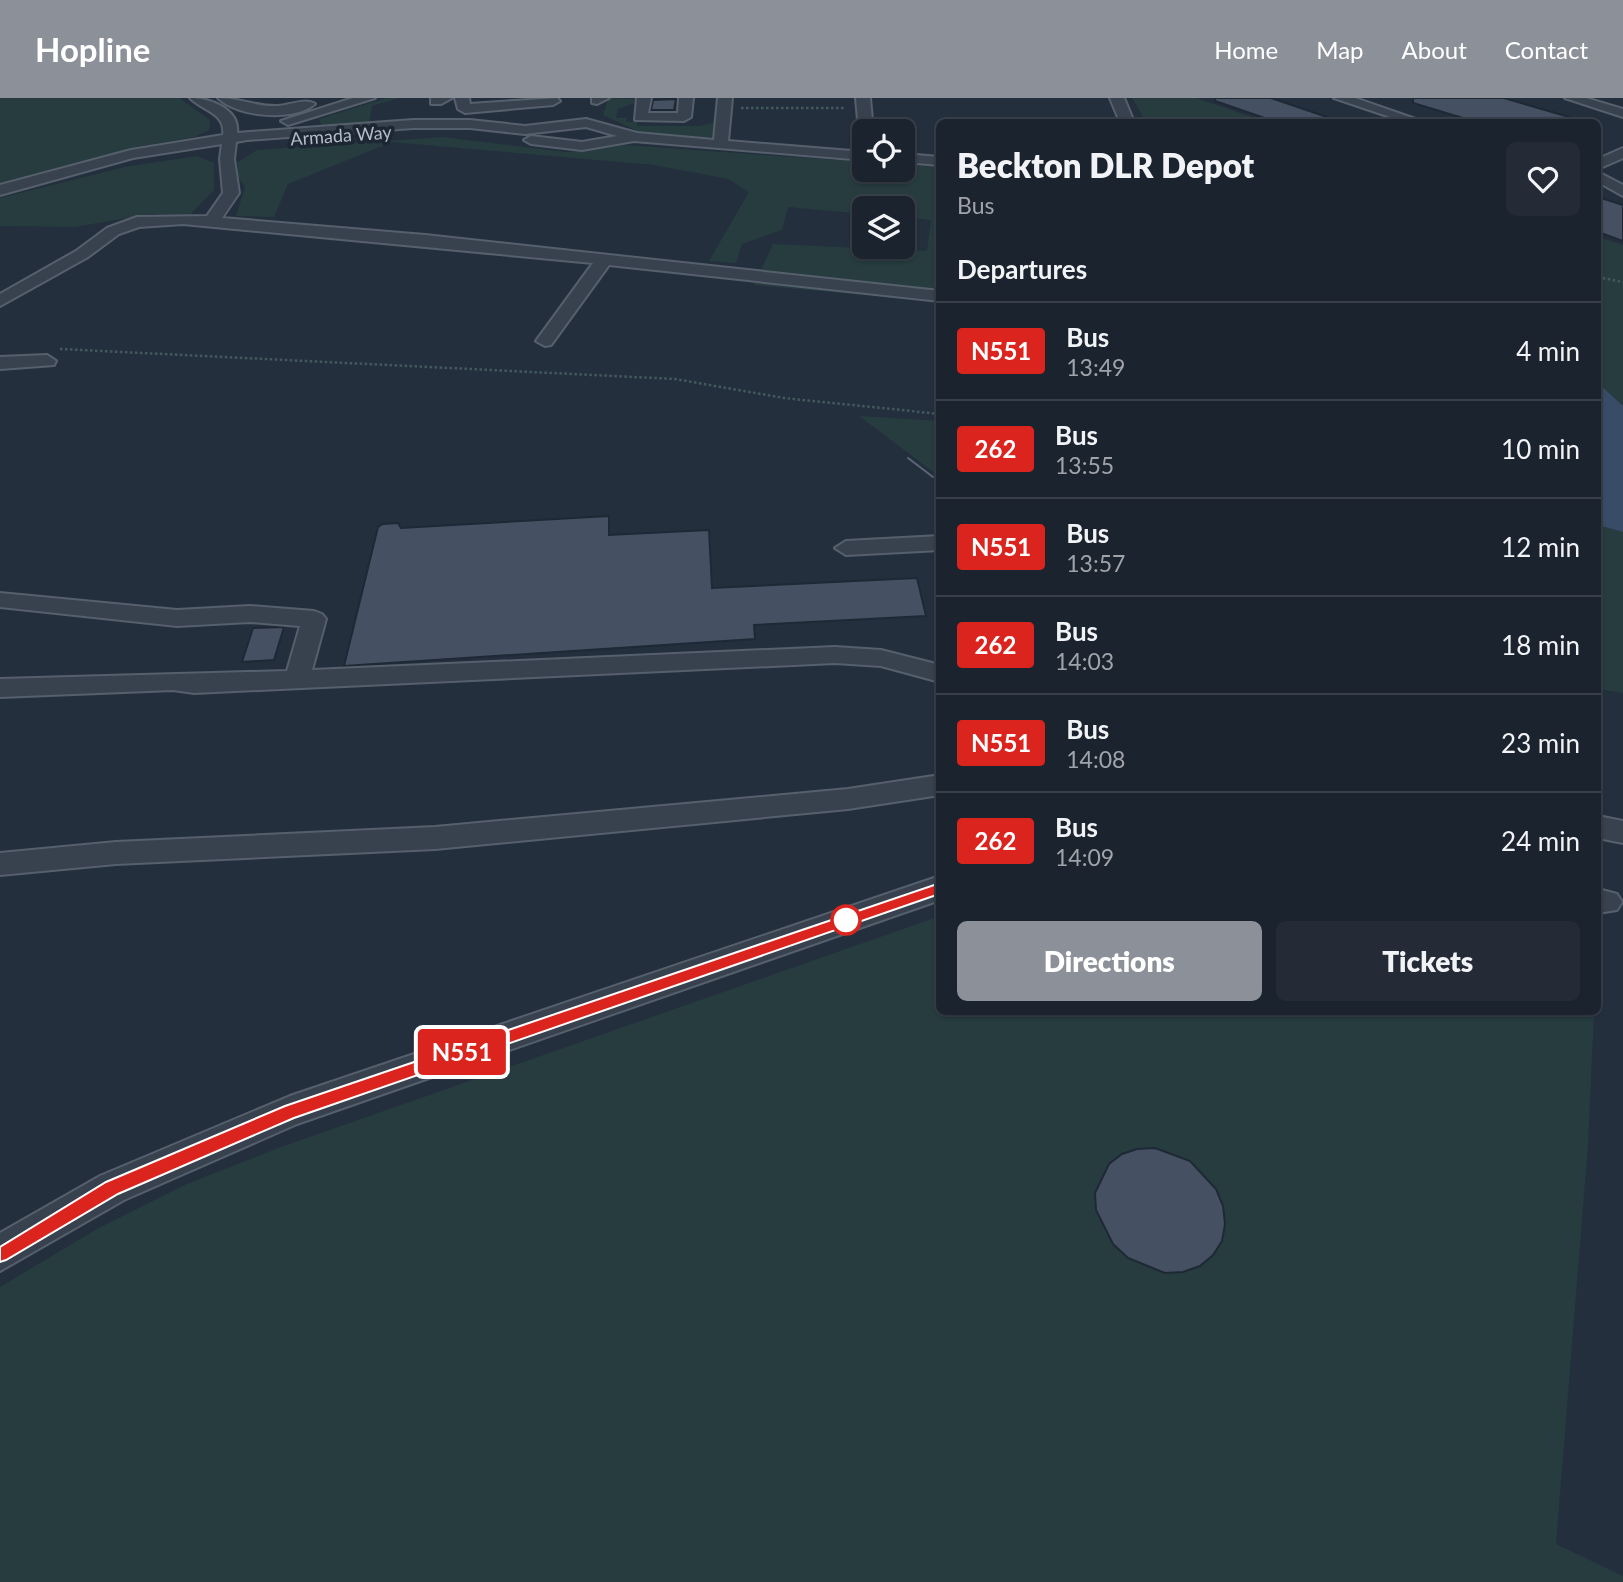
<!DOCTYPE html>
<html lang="en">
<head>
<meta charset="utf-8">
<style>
  :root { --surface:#1b232e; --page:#242b36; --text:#f1f3f6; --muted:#a0a4aa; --line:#39404a; --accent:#8c9099 }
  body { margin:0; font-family:Lato,sans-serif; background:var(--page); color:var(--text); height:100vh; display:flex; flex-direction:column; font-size:26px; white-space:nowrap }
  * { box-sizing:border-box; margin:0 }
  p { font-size:23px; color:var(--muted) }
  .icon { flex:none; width:38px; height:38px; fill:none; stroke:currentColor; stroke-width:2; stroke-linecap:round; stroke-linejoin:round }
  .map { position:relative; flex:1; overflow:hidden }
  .side { position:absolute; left:936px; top:21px; width:665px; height:896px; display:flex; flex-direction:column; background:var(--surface); border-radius:10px; box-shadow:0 2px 5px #0004,0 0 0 2px var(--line) }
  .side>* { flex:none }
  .badge { padding:0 14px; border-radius:5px; font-size:24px; line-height:46px }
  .controls { position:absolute; left:852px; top:21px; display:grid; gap:14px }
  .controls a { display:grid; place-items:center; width:63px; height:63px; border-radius:10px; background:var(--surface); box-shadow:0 2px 5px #0004,0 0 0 2px var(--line); font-size:35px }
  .map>.badge { position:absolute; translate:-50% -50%; box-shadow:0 0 0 4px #fff }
  h2 { padding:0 21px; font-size:26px; line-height:63px }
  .round { display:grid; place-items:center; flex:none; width:74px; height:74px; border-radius:10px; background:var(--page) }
  .head { display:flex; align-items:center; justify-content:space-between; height:119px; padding:0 21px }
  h1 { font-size:33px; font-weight:800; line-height:52px }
  .cta { display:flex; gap:14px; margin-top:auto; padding:14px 21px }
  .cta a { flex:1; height:80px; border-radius:10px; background:var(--accent); color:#fff; font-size:28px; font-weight:800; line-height:80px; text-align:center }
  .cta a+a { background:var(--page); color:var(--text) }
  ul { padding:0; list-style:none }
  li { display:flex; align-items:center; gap:21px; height:98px; padding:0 21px; border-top:2px solid var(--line) }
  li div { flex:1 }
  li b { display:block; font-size:26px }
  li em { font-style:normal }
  li .badge { min-width:77px; font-weight:700; text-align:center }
  header { display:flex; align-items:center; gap:42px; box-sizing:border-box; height:98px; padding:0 35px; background:var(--accent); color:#fff }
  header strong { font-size:33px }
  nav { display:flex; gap:38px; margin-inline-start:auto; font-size:24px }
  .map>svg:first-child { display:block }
  .green { fill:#263c3f }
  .water { fill:#394c67 }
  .building { fill:#455162; stroke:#1f2835; stroke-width:2 }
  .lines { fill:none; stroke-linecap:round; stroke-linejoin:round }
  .minor-casing { stroke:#565f6c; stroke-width:4 }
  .path { stroke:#44595c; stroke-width:2.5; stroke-dasharray:2.5 2.5; stroke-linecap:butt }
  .minor { fill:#38414e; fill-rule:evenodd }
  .tram { stroke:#5a6575; stroke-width:2 }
  .line { fill:#dc241f; stroke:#fff; stroke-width:2 }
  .stop-dot { fill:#fff; stroke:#dc241f; stroke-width:3.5 }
  .labels { text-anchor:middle; stroke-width:7; stroke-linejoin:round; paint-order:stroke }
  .far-street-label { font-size:18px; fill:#b4bcc9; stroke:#1d2633 }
</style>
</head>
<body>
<header>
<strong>Hopline</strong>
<nav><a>Home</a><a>Map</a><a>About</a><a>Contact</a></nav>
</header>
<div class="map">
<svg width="1623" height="1484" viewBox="0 0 1623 1484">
  <rect width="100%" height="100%" fill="#242f3e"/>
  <!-- green -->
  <path class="green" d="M0,0H179L210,22L209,32L194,39L137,49L0,86Z
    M387,0H399L372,8L369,26L322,29L319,21Z
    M612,0L635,1L634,5L618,11L616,20H627L626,24H637V28H699L713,25L716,0H719L715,36L713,40L704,43L642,35L603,17L608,2Z
    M1132,0H1196L1267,24H1146Z
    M442,39L567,54L625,47L864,64V72H903V67L940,69V204L754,187L773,146L927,153L931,122L903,119V110H864V116L788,109L782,132L742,146L736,165L709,163L749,94L728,81L654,67L392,44L288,86L274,119L236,118L245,89L238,79V64L257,52Z
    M197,58L214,65V92L190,117L150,116L75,129L0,128V100L125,69Z
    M1598,139L1623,147V308L1598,285Z
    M859,318L940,323V379Z
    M1598,427L1623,434V595L1598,591Z
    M940,818V914H1594L1588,1047L1556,1446L1623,1478V1484H0V1189L97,1131L187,1086L281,1049Z"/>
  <!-- water -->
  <path class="water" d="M1598,285L1623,308V434L1598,427Z"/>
  <!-- building -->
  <path class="building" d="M1215,0H1271L1333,21L1332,24H1276L1215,3Z
    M1413,0H1504L1569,19L1568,24H1476L1413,5Z
    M676,1L674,12H651L653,2Z
    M1598,99L1623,107V143L1598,134Z
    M609,418V437L709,432L712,490L917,480L926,518L754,527L755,541L344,568L378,429L383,426L398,425L401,430Z
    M284,529L274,562L242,564L253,530Z
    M1155,1050L1190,1063L1216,1091L1223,1108L1225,1126L1222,1143L1213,1157L1200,1168L1183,1174L1165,1175L1128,1160L1113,1146L1096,1112L1095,1095L1109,1066L1122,1056L1137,1051Z"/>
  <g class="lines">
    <defs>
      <path id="minor" d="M190,0C210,0 240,11 237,35L413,22H470L525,28L586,21L637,35L714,42L718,0H732L728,43L864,54V62L634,43L582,52L531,46L524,42L531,38L582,44L617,38L586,29L525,36L470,30H413L247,42L236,44L234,61L239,95L222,120L425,137L940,193V203L609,167L551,247L545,248L536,243L593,165L183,126L139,129L119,136L88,159L0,208V196L76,153L107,130L137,119L207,118L223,95L220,61L222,46L133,60L0,97V87L131,52L223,37C226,15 203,13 190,0Z
        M218,0C239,0 257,9 278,8C290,7 306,0 315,6C293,24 238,19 218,0Z
        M353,0H375L288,27L281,23Z
        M431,0H452L441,6H431Z
        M455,0H469L470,6L557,0L560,3L553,7L465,15L458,11Z
        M592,0H609L597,6L592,5Z
        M637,0H651L648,15H678L679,0H693L691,19L684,23L635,22Z
        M856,0H870L873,33H864V37L859,33Z
        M1110,0H1124L1134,24H1120Z
        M1334,0H1355L1424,24H1405Z
        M1565,0H1586L1623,11V19Z
        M1623,50V60L1598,71V61Z
        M903,56L940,59V67L903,64Z
        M1598,74L1623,87V98L1598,84Z
        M47,257L56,263L54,267L0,271V259Z
        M940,438V452L846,457L835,450L846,443Z
        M0,495L177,512L250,508L314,513L322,516L326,521L312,572L835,549L881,552L940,567V584L881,568L835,565L194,595L173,592L0,599V581L287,573L300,528L250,524L177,528L0,509Z
        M940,677V697L848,711L435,751L116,766L0,777V755L116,744L435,729L848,691Z
        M1598,718L1623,723V745L1598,740Z
        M940,778V802L297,1026L124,1102L0,1173V1135L100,1078L290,998Z
        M1598,791L1617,796L1622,804L1617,812L1598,815Z"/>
    </defs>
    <!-- minor casing -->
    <use href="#minor" class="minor-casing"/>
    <!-- path -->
    <path class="path" d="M741,10H844
      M1598,179L1623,184
      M60,251L675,281L784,300L940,316"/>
    <!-- minor -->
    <use href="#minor" class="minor"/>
    <!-- tram -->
    <path class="tram" d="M908,360L933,379"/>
  </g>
  <!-- line -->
  <path class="line" d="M940,785L945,786V794L294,1020L118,1096L6,1162L0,1164V1149L106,1084L285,1008Z"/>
  <!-- markers -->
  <circle class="stop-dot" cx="846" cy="822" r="14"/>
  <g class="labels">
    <!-- far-street labels -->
    <g class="far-street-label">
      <text transform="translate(341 38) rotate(-4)" y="6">Armada Way</text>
    </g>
  </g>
</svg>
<div class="controls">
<a><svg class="icon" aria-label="locate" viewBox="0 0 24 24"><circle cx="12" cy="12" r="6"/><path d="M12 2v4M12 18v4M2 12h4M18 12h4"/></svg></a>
<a><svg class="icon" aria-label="layers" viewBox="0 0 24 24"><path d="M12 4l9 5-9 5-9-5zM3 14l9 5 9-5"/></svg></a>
</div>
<b class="badge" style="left:462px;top:954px;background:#dc241f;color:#fff">N551</b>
<section class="side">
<div class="head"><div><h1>Beckton DLR Depot</h1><p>Bus</p></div><a class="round"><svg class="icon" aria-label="heart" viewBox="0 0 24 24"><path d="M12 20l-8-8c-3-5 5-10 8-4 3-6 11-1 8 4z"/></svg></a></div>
<h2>Departures</h2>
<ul>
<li><span class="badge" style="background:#dc241f;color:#fff">N551</span><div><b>Bus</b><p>13:49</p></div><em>4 min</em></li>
<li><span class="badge" style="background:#dc241f;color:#fff">262</span><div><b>Bus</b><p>13:55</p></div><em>10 min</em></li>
<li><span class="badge" style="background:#dc241f;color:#fff">N551</span><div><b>Bus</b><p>13:57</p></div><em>12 min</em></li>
<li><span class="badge" style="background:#dc241f;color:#fff">262</span><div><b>Bus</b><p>14:03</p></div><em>18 min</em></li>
<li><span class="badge" style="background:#dc241f;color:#fff">N551</span><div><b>Bus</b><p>14:08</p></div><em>23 min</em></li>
<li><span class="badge" style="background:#dc241f;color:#fff">262</span><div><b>Bus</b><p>14:09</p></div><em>24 min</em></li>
</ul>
<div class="cta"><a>Directions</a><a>Tickets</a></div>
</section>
</div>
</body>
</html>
